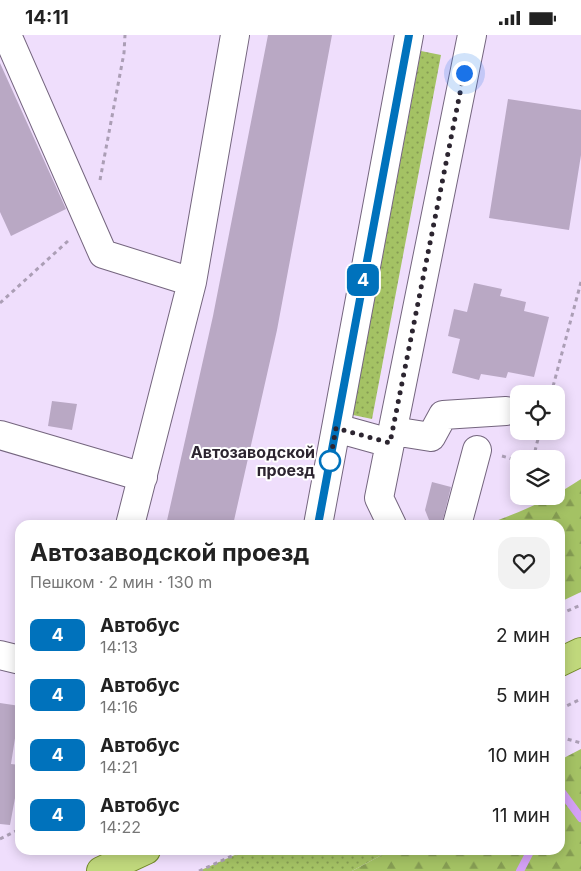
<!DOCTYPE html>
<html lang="ru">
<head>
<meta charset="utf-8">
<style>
  :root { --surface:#fff; --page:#f2f2f2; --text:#222; --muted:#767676 }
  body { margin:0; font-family:Inter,sans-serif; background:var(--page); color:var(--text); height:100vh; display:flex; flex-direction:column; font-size:19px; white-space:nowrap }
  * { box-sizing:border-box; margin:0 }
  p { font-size:16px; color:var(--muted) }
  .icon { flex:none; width:28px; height:28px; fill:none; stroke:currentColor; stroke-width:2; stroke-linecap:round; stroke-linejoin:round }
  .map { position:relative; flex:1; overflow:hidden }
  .details { position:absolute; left:15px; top:485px; width:550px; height:335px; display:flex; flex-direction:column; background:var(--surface); border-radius:15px; box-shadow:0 2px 12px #0003 }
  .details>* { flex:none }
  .badge { padding:0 10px; border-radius:8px; font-size:18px; line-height:32px }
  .fabs { position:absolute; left:510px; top:350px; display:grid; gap:10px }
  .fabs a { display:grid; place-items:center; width:55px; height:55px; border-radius:10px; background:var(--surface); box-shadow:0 2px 12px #0003; font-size:25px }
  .you { position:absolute; width:25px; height:25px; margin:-12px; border:4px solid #fff; border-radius:50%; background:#1a73e8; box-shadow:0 0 0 8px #1a73e833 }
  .map>.badge { position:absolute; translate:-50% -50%; box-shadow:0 0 0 2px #fff }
  .round { display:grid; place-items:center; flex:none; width:52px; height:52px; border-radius:15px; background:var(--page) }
  .overview { display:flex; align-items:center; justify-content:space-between; height:85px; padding:0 15px }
  h1 { font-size:24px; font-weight:700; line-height:38px }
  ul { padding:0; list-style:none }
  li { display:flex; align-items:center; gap:15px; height:60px; padding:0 15px }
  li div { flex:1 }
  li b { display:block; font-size:19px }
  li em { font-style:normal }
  li .badge { min-width:55px; font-weight:700; text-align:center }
  .status { display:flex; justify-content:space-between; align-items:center; height:35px; padding:0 25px; background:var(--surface); direction:ltr }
  .status svg { height:14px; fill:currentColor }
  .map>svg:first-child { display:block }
  .grass { fill:url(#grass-dots) }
  .forest { fill:url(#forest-firs) }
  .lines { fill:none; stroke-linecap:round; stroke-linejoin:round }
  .stream { stroke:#d3a0f5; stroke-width:8 }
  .building { fill:#b9a8c4 }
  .minor-casing { stroke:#74657e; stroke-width:30 }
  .major-casing { stroke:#718828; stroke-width:30 }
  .path { stroke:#ab9eb5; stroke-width:3; stroke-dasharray:4 4; stroke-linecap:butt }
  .minor { stroke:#fff; stroke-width:28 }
  .major { stroke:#c0d87c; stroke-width:28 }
  .line-casing { stroke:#fff; stroke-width:11 }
  .line { stroke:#0072bc; stroke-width:8 }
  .walk { stroke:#2c2530; stroke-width:5; stroke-dasharray:0 9 }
  .stop-dot { fill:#fff; stroke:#0072bc; stroke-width:2.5 }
  .labels { text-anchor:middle; stroke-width:4; stroke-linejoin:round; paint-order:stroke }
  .stop-label { font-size:16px; font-weight:bold; fill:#2c2530; stroke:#fff; text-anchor:end }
</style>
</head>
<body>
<div class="status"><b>14:11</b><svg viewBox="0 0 49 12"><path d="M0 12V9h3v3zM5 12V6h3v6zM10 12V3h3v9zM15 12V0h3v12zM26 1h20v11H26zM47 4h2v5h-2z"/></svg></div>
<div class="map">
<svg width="581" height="836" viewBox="0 0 581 836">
  <defs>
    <pattern id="grass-dots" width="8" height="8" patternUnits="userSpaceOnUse" patternTransform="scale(1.25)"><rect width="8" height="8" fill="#a4c264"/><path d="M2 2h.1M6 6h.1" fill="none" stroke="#869d53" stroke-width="1.8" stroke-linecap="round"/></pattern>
    <pattern id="forest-firs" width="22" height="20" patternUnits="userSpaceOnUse" patternTransform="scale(1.25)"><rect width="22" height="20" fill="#a4c264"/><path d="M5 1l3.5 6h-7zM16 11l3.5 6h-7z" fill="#869d53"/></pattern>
  </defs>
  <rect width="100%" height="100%" fill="#efdefc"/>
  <!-- grass -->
  <path class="grass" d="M421,16L441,20L372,384L353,380Z
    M246,815H391L352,836H199Z"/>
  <!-- forest -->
  <path class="forest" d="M581,444V557L560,567V490H485C521,477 549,465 581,444Z
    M581,714V836H352L391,815H560V725Z"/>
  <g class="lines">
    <!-- stream -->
    <path class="stream" d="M560,758L561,756L581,783
      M520,836L531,815"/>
  </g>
  <!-- building -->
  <path class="building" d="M268,0H332L277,295L233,490H166L213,281Z
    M0,28L66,174L11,201L0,177Z
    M508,64L581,75V120L569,195L489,183Z
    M474,248L502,254L500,261L526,267L524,276L549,282L534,342L508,337L506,343L481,339L479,345L452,338L460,304L448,301L454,274L467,277Z
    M52,366L77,369L72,395L48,391Z
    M432,447L451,452L442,488L438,490L429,485L425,475Z
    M0,668L20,671L11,729L20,730V736L10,790L0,789Z"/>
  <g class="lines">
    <defs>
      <path id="minor" d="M7,0L103,219L192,247
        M336,393L390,408
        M393,396L431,402L443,380L506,376
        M0,400L143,442
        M130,490L192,247L235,0
        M318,490L409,0
        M392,490L379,463L472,0
        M457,490L477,415
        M0,620L20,625"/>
      <path id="major" d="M560,627L581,617
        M101,836L146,815"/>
    </defs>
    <!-- minor casing -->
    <use href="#minor" class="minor-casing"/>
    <!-- major casing -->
    <use href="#major" class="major-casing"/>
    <!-- path -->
    <path class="path" d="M100,145L124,18L125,0
      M0,268L68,206
      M551,359L581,247
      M502,421L519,426
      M533,424L540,396
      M560,579L581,570
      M560,674L581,664
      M560,702L581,708
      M0,804L20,794
      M199,836L245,815"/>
    <!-- minor -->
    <use href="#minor" class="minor"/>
    <!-- major -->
    <use href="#major" class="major"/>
  </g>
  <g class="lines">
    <defs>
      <path id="line" d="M318,490L409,0"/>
    </defs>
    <!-- line casing -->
    <use href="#line" class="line-casing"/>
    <!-- line -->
    <use href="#line" class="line"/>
    <!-- walk -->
    <path class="walk" d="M330,426L329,432L336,393L390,408L464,38"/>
  </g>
  <!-- markers -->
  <circle class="stop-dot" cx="330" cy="426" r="10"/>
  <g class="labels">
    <!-- stop labels -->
    <g class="stop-label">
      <text x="315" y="423">Автозаводской<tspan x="315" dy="18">проезд</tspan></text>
    </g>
  </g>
</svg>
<div class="fabs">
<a><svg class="icon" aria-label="locate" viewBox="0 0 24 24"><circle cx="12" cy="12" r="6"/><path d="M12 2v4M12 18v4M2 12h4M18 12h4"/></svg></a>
<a><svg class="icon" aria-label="layers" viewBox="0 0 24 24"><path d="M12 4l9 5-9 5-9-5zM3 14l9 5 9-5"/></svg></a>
</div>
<div class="you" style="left:464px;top:38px"></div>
<b class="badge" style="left:363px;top:245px;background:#0072bc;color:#fff">4</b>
<section class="details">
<div class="overview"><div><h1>Автозаводской проезд</h1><p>Пешком · 2 мин · 130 m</p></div><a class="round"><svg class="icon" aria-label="heart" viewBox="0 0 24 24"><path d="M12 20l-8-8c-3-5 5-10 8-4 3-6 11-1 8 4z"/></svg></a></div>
<ul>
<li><span class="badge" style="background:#0072bc;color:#fff">4</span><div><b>Автобус</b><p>14:13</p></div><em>2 мин</em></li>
<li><span class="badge" style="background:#0072bc;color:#fff">4</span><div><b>Автобус</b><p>14:16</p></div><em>5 мин</em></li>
<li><span class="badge" style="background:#0072bc;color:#fff">4</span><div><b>Автобус</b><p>14:21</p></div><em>10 мин</em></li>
<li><span class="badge" style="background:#0072bc;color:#fff">4</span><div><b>Автобус</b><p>14:22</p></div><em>11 мин</em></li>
</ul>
</section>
</div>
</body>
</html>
